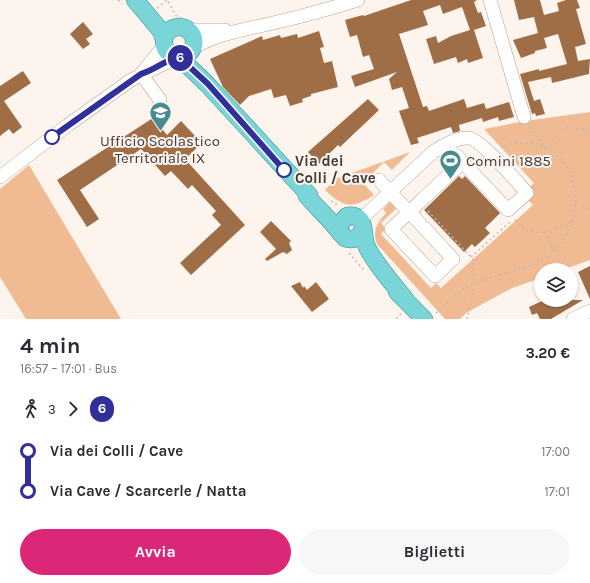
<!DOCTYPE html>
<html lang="it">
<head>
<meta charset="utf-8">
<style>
  :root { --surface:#fff; --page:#f7f7f7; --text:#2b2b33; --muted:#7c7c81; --accent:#db2777 }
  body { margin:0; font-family:Karla,sans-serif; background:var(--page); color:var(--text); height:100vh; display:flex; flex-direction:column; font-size:15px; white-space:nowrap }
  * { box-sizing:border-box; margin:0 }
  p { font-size:13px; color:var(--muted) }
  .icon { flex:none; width:22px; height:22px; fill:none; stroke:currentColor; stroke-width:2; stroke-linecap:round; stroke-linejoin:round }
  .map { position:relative; height:319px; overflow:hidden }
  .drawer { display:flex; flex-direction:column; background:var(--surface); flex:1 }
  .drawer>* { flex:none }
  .badge { padding:0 8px; border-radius:13px; font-size:14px; line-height:26px }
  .buttons { position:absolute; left:534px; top:263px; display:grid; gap:8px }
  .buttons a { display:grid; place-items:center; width:44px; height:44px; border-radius:50%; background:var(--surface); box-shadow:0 1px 3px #0004; font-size:20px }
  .map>.badge { position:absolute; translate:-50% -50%; box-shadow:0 0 0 2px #fff }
  .legs { display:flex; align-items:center; gap:6px; height:44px; padding:0 20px; font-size:13px }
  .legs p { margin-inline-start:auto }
  .head { display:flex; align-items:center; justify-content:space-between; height:68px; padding:0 20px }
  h1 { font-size:22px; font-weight:700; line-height:30px }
  .cta { display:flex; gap:8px; margin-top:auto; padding:8px 20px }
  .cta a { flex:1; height:46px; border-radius:24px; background:var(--accent); color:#fff; font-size:16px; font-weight:700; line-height:46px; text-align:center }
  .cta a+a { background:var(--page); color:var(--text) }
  ul { padding:0 20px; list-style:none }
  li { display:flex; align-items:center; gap:14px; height:40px; font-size:15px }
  li i { display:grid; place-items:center; width:6px; height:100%; margin:0 5px; background:currentColor }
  li i::after { content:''; width:10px; height:10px; margin:-5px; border:3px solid; border-radius:50%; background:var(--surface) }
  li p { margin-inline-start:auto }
  li:first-child i { background:linear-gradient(#0000 50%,currentColor 0) }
  li:last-child i { background:linear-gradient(currentColor 50%,#0000 0) }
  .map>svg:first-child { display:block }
  .green { fill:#f0bb92 }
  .building { fill:#a06e46 }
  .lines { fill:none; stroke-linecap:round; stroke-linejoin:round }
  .minor-casing { stroke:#aea49c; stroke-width:14 }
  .major-casing { stroke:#2b8d8e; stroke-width:18 }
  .path { stroke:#c2bab4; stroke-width:1.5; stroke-dasharray:2 3; stroke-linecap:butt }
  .minor { stroke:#fff; stroke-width:13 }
  .major { stroke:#79d5d7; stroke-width:17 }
  .line-1-casing { stroke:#fff; stroke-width:9 }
  .line-1 { stroke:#312f9a; stroke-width:6 }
  .stop-1-dot { fill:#fff; stroke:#312f9a; stroke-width:2 }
  .labels { text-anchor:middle; stroke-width:4; stroke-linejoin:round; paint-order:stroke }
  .poi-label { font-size:15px; fill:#3f3a37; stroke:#fef4ee }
  .stop-label { font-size:15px; font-weight:bold; fill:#3f3a37; stroke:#fef4ee; text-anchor:start }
</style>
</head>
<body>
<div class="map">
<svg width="590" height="319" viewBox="0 0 590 319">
  <rect width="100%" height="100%" fill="#fef4ee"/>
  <!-- green -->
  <path class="green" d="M590,112V260L562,270H541V278L512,288L466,313L460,319H445L377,244C372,231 377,223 386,213L383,209L392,200L398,207L381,223L386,229L381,234L431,288L436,283L441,288L533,205L528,200L529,188L534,183L484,129L525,121Z
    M410,152L392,170L384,162L363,183L374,195C352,209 344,208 325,190L335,179Z
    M29,165L121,319H26L0,277V189Z"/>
  <!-- building -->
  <path class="building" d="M411,0H477L474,2L478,13L481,12L486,26L474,30L483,58L468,63L467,59L458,63L456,57L434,64L426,39L436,36L438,43L451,36L470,30L462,7L443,14L440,5L423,11L428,25L399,34L423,107L427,106L429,111L464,99L467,108L484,103L486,109L509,102L514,117L499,121L498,117L483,122L482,118L459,125L460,131L453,133L451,127L417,138L419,143L411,145L399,111L409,108L402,87L392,90L389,79L397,72L355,87L351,76L374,69L369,55L363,57L357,35L350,37L345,20L363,15L364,16Z
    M514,0H540L544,15L559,11L557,3L566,0H577L580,8L576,9L586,44L575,47L578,61L590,59L589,74L552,83L551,77L528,82L534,101L540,99L545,114L536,116L535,113L532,114L520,74L539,69V71L567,64L558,34L544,38L547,48L535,51V53L521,58L513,40L538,33L534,17L519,20Z
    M83,22L93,34L86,39L90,44L83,49L70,34Z
    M319,31L324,47L320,48L324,63L332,61L338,87L311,94V96L302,99L303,102L290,106L286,95L274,98L271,89L249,96L240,105L223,87L210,59L262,36L263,40L280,35L281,38L297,34L298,38Z
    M23,71L31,83L4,101L22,127L13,134L9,129L0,136V86Z
    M368,99L379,110L340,147L338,145L319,164L308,152Z
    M153,118L167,135L181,121L197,138L194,141L199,146L185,159L245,225L191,275L180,263L221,225L212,215L216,211L192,185L188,189L171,171L165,176L141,149L80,190L99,219L87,227L57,180Z
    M459,176L462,179L465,176L500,213L485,228L490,233L475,247L472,244L464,252L424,210Z
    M271,221L291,241L289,243L292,250L287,254L283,252L267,261L265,259L276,249L260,232Z
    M590,266V299L578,272Z
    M300,282L303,288L304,286L307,290L316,282L329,299L312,312L291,286Z
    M544,300H583L551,319H540L537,313L532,315L529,307Z"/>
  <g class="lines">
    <defs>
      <path id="minor" d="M490,0L524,117
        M188,30H225
        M193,48C216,34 243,30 269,24C299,17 329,9 358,0
        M141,74L160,51L164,43
        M141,74L160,100
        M0,177L68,125L131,80L178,57
        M379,180C390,192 402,205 414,217L453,259L435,276L391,229C415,207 438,184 463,162
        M360,220L433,152C444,145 455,138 468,138C480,138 517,182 527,193L508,210L457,156L442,146
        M573,319L590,311"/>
      <path id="major" d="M135,0L161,31L164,39
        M164 42a15 15 0 1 1 30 0a15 15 0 1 1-30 0Z
        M179,57L207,84L309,195L307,196C318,209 331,220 341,234
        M362,231C359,238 353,241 345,238L339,230L340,224L347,216C352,215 357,216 361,221C365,226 363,239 367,247C375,264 394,285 406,300
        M397,292L424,319"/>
    </defs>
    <!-- minor casing -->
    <use href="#minor" class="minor-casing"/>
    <!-- major casing -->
    <use href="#major" class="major-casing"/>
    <!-- path -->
    <path class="path" d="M118,0L122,4
      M157,8L167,0L177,17L185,19
      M531,127L545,149
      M549,150L553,138L567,127L590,131
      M331,201L340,206
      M577,205L590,210
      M428,211L473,259V294L467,319
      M515,220C532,241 552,231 572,221
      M544,232L550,241L552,252
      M349,253L364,270
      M471,257L511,221
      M436,313C448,303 460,289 474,283C508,269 542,272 564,238C589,201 573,142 523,143C515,144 506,143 499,148
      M396,319L401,314"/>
    <!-- minor -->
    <use href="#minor" class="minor"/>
    <!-- major -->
    <use href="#major" class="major"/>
  </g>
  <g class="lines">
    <defs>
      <path id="line-1" d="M52,137L141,74C155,70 165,60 179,57L208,84L284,170"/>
    </defs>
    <!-- line-1 casing -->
    <use href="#line-1" class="line-1-casing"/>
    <!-- line-1 -->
    <use href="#line-1" class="line-1"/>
  </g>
  <!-- icons -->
  <defs>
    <symbol id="school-pin" viewBox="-11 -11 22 30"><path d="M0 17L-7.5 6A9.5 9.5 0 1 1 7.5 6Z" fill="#448c8f" stroke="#fef4ee"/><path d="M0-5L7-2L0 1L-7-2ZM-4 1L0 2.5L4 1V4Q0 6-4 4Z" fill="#fff"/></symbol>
    <symbol id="stadium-pin" viewBox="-11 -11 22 30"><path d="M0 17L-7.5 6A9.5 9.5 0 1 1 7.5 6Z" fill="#448c8f" stroke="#fef4ee"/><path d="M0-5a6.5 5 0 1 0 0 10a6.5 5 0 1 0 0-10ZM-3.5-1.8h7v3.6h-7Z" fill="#fff"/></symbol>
  </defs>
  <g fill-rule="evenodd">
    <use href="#school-pin" x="148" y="100" width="25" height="34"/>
    <use href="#stadium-pin" x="438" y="148" width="25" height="34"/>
  </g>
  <!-- markers -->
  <g class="stop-1-dot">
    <circle cx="52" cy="137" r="7"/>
    <circle cx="284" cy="170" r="7"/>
  </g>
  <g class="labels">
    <!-- poi labels -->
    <g class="poi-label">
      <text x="160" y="146">Ufficio Scolastico<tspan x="160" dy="17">Territoriale IX</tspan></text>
      <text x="466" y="166" text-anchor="start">Comini 1885</text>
    </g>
    <!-- stop labels -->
    <g class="stop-label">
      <text x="295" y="166">Via dei<tspan x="295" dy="17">Colli / Cave</tspan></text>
    </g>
  </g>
</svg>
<div class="buttons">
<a><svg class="icon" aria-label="layers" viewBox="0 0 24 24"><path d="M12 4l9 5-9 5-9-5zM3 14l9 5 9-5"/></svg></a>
</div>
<b class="badge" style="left:180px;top:58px;background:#312f9a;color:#fff">6</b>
</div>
<section class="drawer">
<div class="head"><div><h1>4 min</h1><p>16:57 – 17:01 · Bus</p></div><b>3.20 €</b></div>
<div class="legs"><svg class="icon" aria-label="walk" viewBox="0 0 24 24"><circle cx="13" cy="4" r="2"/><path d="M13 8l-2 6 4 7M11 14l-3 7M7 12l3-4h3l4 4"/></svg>3<svg class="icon" aria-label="forward" viewBox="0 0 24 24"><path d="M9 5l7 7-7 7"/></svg><b class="badge" style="background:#312f9a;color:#fff">6</b></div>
<ul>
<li><i style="color:#312f9a"></i><b>Via dei Colli / Cave</b><p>17:00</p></li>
<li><i style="color:#312f9a"></i><b>Via Cave / Scarcerle / Natta</b><p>17:01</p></li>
</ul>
<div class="cta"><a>Avvia</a><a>Biglietti</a></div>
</section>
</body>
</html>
